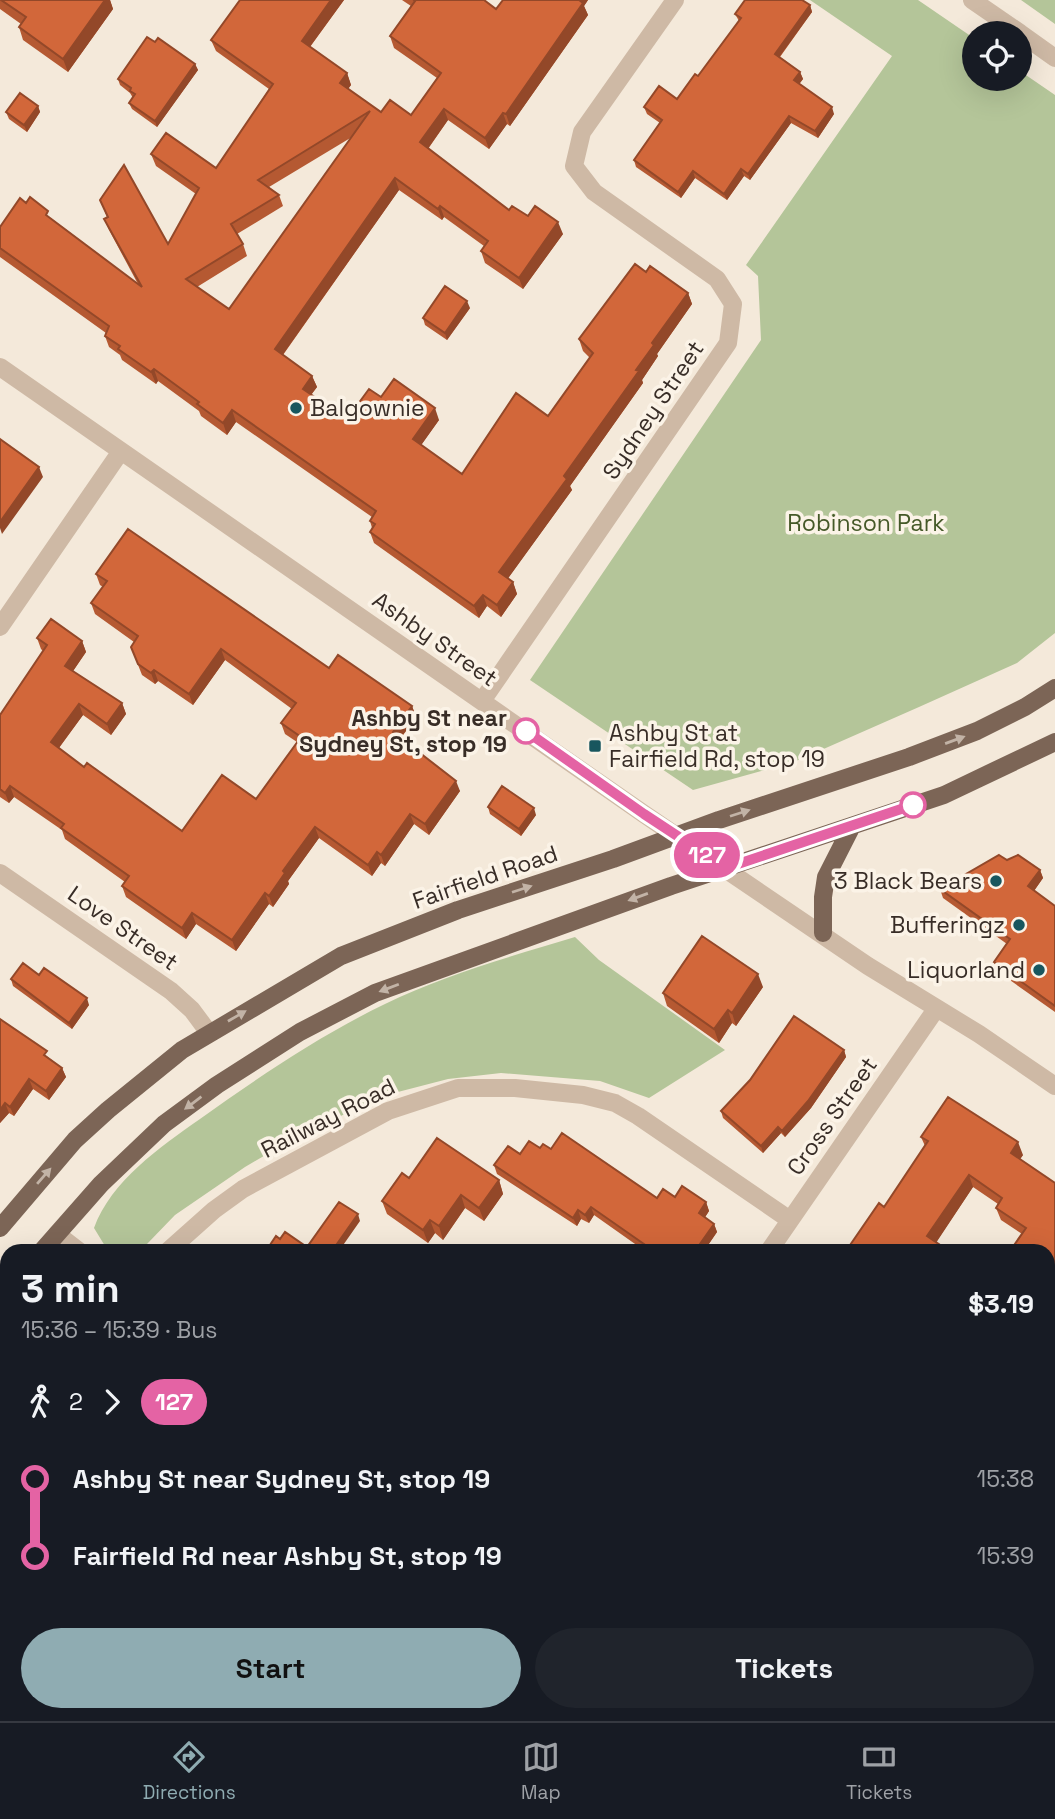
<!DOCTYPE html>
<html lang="en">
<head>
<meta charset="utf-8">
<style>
  :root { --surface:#171b24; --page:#20242c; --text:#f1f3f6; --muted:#9ea1a6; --line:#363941; --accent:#8facb2 }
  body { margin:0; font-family:"Space Grotesk",sans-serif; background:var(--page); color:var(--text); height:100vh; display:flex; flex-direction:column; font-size:26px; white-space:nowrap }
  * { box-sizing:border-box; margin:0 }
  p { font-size:23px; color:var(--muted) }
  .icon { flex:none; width:38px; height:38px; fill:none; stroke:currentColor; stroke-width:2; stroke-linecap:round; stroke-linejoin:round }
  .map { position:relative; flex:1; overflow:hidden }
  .side { position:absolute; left:0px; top:1244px; width:1055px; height:478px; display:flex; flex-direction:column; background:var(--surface); border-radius:21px 21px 0 0; box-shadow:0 7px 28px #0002 }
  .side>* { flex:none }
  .badge { padding:0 14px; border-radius:23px; font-size:24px; line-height:46px }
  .tools { position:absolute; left:962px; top:21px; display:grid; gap:14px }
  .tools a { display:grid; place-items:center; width:70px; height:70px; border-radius:50%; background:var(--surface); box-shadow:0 7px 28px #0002; font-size:35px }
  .map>.badge { position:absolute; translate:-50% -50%; box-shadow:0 0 0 4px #fff }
  .legs { display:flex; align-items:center; gap:10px; height:77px; padding:0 21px; font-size:23px }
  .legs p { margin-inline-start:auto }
  .summary { display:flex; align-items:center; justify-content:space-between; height:119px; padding:0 21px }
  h1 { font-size:38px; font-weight:600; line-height:52px }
  .primary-button { display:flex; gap:14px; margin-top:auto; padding:14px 21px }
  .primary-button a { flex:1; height:80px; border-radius:42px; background:var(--accent); color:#111; font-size:28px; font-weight:600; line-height:80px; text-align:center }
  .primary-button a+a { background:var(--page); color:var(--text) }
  ul { padding:0 21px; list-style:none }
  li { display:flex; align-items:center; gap:24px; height:77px; font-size:26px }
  li i { display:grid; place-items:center; width:10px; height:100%; margin:0 9px; background:currentColor }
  li i::after { content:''; width:18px; height:18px; margin:-9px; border:5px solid; border-radius:50%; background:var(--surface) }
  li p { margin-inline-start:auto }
  li:first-child i { background:linear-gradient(#0000 50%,currentColor 0) }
  li:last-child i { background:linear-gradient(currentColor 50%,#0000 0) }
  .dock { display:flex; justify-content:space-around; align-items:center; height:98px; border-top:2px solid var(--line); background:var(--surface); font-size:19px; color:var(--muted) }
  .dock a { display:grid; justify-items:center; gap:4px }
  .dock .current { color:var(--accent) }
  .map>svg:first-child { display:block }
  .green { fill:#b4c599 }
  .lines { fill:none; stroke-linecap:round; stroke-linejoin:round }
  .minor { stroke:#ceb9a5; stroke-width:18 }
  .major { stroke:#7c6556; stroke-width:18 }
  .wall { fill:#b55932; fill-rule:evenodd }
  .shaded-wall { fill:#934829 }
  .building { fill:#d2673a; stroke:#934829; stroke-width:2; fill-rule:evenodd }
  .oneway { fill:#c2b3a6 }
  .line-1-casing { stroke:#fff; stroke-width:16 }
  .line-1 { stroke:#e463a4; stroke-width:10 }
  .poi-dot { fill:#18565e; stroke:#fbf3e7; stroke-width:2.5 }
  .stop-1-dot { fill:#fff; stroke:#e463a4; stroke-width:3.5 }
  .labels { text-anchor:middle; stroke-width:7; stroke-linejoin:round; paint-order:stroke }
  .poi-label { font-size:23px; fill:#382d27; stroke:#fbf3e7; text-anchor:end }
  .street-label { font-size:23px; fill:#382d27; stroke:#fbf3e7 }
  .park-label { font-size:23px; fill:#455928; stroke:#fbf3e7 }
  .stop-label { font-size:23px; font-weight:bold; fill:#382d27; stroke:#fbf3e7; text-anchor:end }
</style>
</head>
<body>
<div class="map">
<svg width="1055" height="1721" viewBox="0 0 1055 1721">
  <rect width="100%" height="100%" fill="#f4e9da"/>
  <!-- green -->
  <path class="green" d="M810,0H918L975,39V79H1020V71L1055,95V633L1017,663L919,707L794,762L693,790L530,680L761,340L758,276L746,265L892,56Z
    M1021,0H1055V24Z
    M575,937L599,960L725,1050L649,1098L600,1081L501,1073L448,1079L394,1093L308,1130L245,1167L175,1215L147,1244L131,1251H116L105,1246L94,1228C111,1181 160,1147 200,1119C259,1077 319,1036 385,1004C444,975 512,956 575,937Z
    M7,1330V1431L0,1441V1339Z"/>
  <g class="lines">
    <!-- minor -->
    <path class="minor" d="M972,0L1020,33
      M1020,33L1055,58
      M0,367L644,814L868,966L979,1034L1055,1086
      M0,627L121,451
      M482,701L728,343L733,304L717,279L594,192L574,166L582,132L675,0
      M0,873L171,991L192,1010L209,1033
      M57,1234L79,1251
      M168,1251L214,1210L243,1189L388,1111L458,1088H515L583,1095L615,1103L638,1116L790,1220
      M769,1251L936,1009
      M0,1479L7,1469
      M0,1501L7,1506
      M1048,1623L1055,1628
      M313,1715L322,1721
      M747,1715L756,1721
      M446,1721L450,1715"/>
    <!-- major -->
    <path class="major" d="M823,933V897L826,877L852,826
      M0,1228L75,1140L108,1110L182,1050L341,956L458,910L613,859L719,820L909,757L977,731L1025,707L1055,688
      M42,1251L101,1184L164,1124L217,1085L300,1032L375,993L671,886L944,795L1055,742
      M0,1301L7,1293"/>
  </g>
  <!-- wall -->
  <path class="wall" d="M0,0H110L113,9L68,72L23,40L19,27L21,24L0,9Z
    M240,0H344L310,47L347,73L351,85L348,89L381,112L411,115L437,78L394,48L390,36L411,6L402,0H484L496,9L503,0H588L584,6L588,15L510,126L507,124L489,149L448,120L428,149L509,210L528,216L563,234L523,289L485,263L481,251L484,246L444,217L442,220L399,190L283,355L312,376L317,387L311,395L347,419L381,397L439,420L421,445L462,474L548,416L590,358L583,351L579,339L646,272L688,293L692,304L657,354L658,356L642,380L643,383L570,486L572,490L508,578L513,582L517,594L501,617L487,606L479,618L374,543L370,532L372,528L370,521L372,517L236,422L227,435L201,416L199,411L158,381L156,384L122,360L120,355L109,347L105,336L106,333L0,257V227L26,203L52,219L138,284L109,230L104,219L107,217L100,200L168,244L196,194L156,166L151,154L216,168L269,89L216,51L211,40ZM352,137L229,309L197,287L247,256L243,244L237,234L283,206L279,195L269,187Z
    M810,5L812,12L780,57L800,72L803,79L799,84L834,114L818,138L791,123L750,180L744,176L727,200L695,178L681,198L636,167L634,160L660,123L647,114L644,107L677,99L698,76L739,21L735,14Z
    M155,42L195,64L198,70L157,127L132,109L129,103L133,98L130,93L120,85L118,79Z
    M38,106L40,112L27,132L9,119L6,112Z
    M470,308L447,340L425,325L423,318Z
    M96,574L329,668L412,706L416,717L401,738L460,791L429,835L414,824L385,866L381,863L372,876L319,838L288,881L289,884L273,907L269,904L236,951L196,924L186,939L126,897L122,886L125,882L65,839L62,830L14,797L9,803L0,797V715L43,651L41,649L37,638L82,641L86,652L73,671L122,703L126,714L111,735L83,715L59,748L84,767L182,831L256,799L297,742L285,734L281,723L292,709L225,660L193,705L158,681L155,684L142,675L131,647L134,642L95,614L91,603L103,587L100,585Z
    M488,807L536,815L521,836L490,814Z
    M1007,860L1040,870L1043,878L1034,891L1055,906V1012L997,971L994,962L1007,944L943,898L940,889Z
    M39,975L89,1005L72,1029L13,986L11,979Z
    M763,987L736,1026L732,1023L719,1043L667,1006L663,993Z
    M0,1019L49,1058L62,1068L66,1077L49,1100L33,1089L14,1116L9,1113L0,1123Z
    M844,1050L846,1057L811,1108L785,1137L781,1133L763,1153L723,1118L721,1111Z
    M921,1137L1023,1155L1020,1159L1055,1183V1353L1048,1348V1251L1001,1220L996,1208L998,1204L973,1187L936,1242L943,1247L944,1251H846L884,1207L925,1146Z
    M540,1148L551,1149L657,1198L675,1197L706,1202L709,1211L705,1217L714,1224L717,1232L704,1251H645L594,1215L589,1223L581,1219L577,1226L497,1174L494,1165L520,1154Z
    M409,1178L499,1180L503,1194L484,1221L465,1208L443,1240L435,1233L428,1243L387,1214L382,1201Z
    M1049,1420L1055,1424V1547L1048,1542Z
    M0,1550L7,1554V1596L0,1592Z
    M840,1715H1048L1055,1721H949L944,1718L942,1721H849Z"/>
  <!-- shaded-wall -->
  <path class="shaded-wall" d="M105,0H110L113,9L68,72L63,59Z
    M331,0H344L306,52L302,41Z
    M577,0H588L584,6L588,15L510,126L506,114Z
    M810,5L812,12L777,60L775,54Z
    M195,64L198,70L157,127L155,121Z
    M800,72L803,79L797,87L794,80Z
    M347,73L351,85L344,94L340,83Z
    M38,106L40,112L27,132L24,125Z
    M832,107L834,114L818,138L815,131Z
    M444,109L448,120L424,154L420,142Z
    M503,113L507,124L489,149L485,138Z
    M789,116L791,123L750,180L748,174Z
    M741,169L744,176L727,200L724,194Z
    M693,171L695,178L681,198L678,192Z
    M395,178L399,190L279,360L275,349Z
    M440,206L444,217L442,220L438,209Z
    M558,222L563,234L523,289L519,278Z
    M688,293L692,304L657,354L658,356L642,380L643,383L570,486L572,490L504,584L499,572L636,370L652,343Z
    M467,301L470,308L447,340L445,333Z
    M154,369L158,381L156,384L151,372Z
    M312,376L317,387L307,400L303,389Z
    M435,408L439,420L417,451L413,439Z
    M232,410L236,422L227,435L223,423Z
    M39,467L43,477L2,534L0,528V522Z
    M513,582L517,594L501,617L497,605Z
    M483,595L487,606L479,618L474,606Z
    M82,641L86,652L69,677L65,666Z
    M221,649L225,660L193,705L189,694Z
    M154,670L158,681L155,684L151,673Z
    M122,703L126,714L111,735L107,724Z
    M79,704L83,715L55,753L51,742Z
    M412,706L416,717L397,743L393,732Z
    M456,781L460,791L429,835L425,824Z
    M10,786L14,797L9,803L5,793Z
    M534,808L536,815L521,836L519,829Z
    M410,814L414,824L385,866L381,855Z
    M315,827L319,838L288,881L289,884L273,907L269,896L283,871Z
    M377,852L381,863L372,876L368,865Z
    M1040,870L1043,878L1031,895L1028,886Z
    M265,893L269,904L236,951L232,940Z
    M192,913L196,924L186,939L182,928Z
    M758,974L763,987L736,1026L732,1013Z
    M87,998L89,1005L72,1029L69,1023Z
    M728,1010L732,1023L719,1043L714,1029Z
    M844,1050L846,1057L811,1108L785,1137L782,1131Z
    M62,1068L66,1077L49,1100L46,1091Z
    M29,1079L33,1089L14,1116L10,1107Z
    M5,1103L9,1113L0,1123V1110Z
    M778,1127L781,1133L763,1153L761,1146Z
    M1018,1142L1023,1155L1015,1166L1011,1153Z
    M969,1175L973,1187L932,1249L927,1236Z
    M499,1180L503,1194L484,1221L479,1208Z
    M461,1195L465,1208L443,1240L439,1226Z
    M706,1202L709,1211L702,1222L699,1213Z
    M591,1207L594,1215L589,1223L585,1215Z
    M578,1210L581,1219L577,1226L573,1218Z
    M358,1214L360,1221L339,1251H332Z
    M430,1220L435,1233L428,1243L423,1230Z
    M714,1224L717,1232L704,1251H695Z
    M933,1715H943L944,1718L942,1721H929Z"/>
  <!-- building -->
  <path class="building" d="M1,0H105L63,59L19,27L26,17Z
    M240,0H331L302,41L347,73L340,83L381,112L390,100L411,115L441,73L390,36L415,1L414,0H484L496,9L503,0H579L583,3L506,114L503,113L485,138L444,109L420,142L509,210L512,206L528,216L535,206L558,222L519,278L481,251L488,241L440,206L438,209L395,178L275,349L312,376L303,389L347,419L369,389L381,397L394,379L435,408L413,439L462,474L516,393L548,416L593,353L579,339L635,264L646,272L650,266L688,293L652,343L654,345L636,370L639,371L564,476L567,479L499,572L513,582L497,605L483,595L474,606L370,532L375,524L370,521L376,511L232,410L223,423L197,404L199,402L154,369L151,372L118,349L120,346L105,336L109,326L0,248V227L20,198L26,203L30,197L48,211L46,215L142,287L104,219L108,217L100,200L124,165L168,244L199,188L151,154L166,133L216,168L273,84L211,40ZM370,111L229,309L186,279L243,244L231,224L279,195L258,180Z
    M745,0H802L810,5L775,54L800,72L794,80L832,107L815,131L789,116L748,174L741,169L724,194L693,171L678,192L634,160L662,120L644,107L659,86L677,99L695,74L698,76L741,18L735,14Z
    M147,37L155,42L158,38L195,64L155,121L129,103L135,94L130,91L131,88L118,79Z
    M20,93L38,106L24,125L6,112Z
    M445,286L467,301L445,333L423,318Z
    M0,439L39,467L0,522Z
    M128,529L329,668L338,655L412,706L393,732L456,781L425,824L410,814L381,855L377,852L368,865L315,827L283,871L285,873L269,896L265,893L232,940L192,913L182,928L122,886L129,876L61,828L64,824L10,786L5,793L0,789V715L47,645L37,638L51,619L82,641L65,666L122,703L107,724L79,704L51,742L84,767L87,763L182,831L222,775L256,799L301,737L281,723L296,703L221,649L189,694L154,670L151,673L138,664L131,647L138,636L91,603L107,581L96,574Z
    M502,786L534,808L519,829L488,807Z
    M999,855L1007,860L1018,855L1040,870L1028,886L1055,906V1006L994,962L1010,939L940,889Z
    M702,936L758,974L732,1013L728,1010L714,1029L663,993Z
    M23,963L39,975L44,968L87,998L69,1023L11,979Z
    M794,1016L844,1050L808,1101L782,1131L778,1127L761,1146L721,1111L750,1080Z
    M0,1019L47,1051L44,1055L62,1068L46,1091L29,1079L10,1107L5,1103L0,1110Z
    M948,1097L1018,1142L1011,1153L1055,1183V1343L1048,1339V1251H1010L1026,1228L996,1208L1002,1198L969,1175L927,1236L943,1247L939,1251H846L879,1203L884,1207L928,1141L921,1137Z
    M562,1133L657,1198L663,1189L675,1197L682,1186L706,1202L699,1213L714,1224L695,1251H654L591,1207L585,1215L578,1210L573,1218L494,1165L508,1146L520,1154L529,1141L540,1148L543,1144L551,1149Z
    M437,1138L499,1180L479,1208L461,1195L439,1226L430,1220L423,1230L382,1201L402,1173L409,1178Z
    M339,1202L358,1214L332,1251H266L276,1236L280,1239L285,1232L307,1247Z
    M1049,1420L1055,1424V1533L1053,1536L1048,1533Z
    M0,1550L7,1554V1591L0,1587Z
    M1048,1695L1055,1700V1721H963L954,1715H1048Z
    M516,1715H623L619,1721H512Z
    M695,1715H701L710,1721H691Z
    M853,1715H933L929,1721H857L859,1719Z"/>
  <!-- one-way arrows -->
  <defs><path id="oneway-solid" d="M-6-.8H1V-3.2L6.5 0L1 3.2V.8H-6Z" transform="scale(1.75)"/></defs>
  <g class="oneway">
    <use href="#oneway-solid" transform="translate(955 740) rotate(-20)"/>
    <use href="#oneway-solid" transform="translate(740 813) rotate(-18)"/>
    <use href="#oneway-solid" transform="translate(522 889) rotate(-18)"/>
    <use href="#oneway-solid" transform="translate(638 897) rotate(160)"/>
    <use href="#oneway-solid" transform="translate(389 988) rotate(159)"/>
    <use href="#oneway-solid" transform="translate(237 1016) rotate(-30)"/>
    <use href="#oneway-solid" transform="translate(193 1103) rotate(143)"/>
    <use href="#oneway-solid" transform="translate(44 1176) rotate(-49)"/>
  </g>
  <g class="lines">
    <defs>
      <path id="line-1" d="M526,731L644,814L726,868L913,805"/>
    </defs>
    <!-- line-1 casing -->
    <use href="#line-1" class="line-1-casing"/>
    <!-- line-1 -->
    <use href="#line-1" class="line-1"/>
  </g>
  <!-- markers -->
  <g class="poi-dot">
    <circle cx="296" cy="408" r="7"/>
    <rect x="588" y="739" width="14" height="14" rx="3.5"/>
    <circle cx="996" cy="881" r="7"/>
    <circle cx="1019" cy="925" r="7"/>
    <circle cx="1039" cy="970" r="7"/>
  </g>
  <g class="stop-1-dot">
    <circle cx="526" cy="731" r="12"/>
    <circle cx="913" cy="805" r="12"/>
  </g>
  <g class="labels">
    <!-- poi labels -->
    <g class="poi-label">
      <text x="310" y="416" text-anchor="start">Balgownie</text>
      <text x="609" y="741" text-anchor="start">Ashby St at<tspan x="609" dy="26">Fairfield Rd, stop 19</tspan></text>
      <text x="982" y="889">3 Black Bears</text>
      <text x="1005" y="933">Bufferingz</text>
      <text x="1025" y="978">Liquorland</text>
    </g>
    <!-- street labels -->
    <g class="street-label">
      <text transform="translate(653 410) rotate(-56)" y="8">Sydney Street</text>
      <text transform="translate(435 639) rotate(35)" y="8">Ashby Street</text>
      <text transform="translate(485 877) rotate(-19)" y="8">Fairfield Road</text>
      <text transform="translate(123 928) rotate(35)" y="8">Love Street</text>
      <text transform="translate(832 1116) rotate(-55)" y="8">Cross Street</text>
      <text transform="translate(328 1118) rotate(-27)" y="8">Railway Road</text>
    </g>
    <!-- park labels -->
    <g class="park-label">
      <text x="866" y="531">Robinson Park</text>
    </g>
    <!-- stop labels -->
    <g class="stop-label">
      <text x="507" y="726">Ashby St near<tspan x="507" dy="26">Sydney St, stop 19</tspan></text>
    </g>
  </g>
</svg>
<div class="tools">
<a><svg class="icon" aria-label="locate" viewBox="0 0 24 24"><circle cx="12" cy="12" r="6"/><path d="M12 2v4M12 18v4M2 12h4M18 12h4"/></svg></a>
</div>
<b class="badge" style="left:707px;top:855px;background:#e463a4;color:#fff">127</b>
<section class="side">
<div class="summary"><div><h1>3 min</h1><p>15:36 – 15:39 · Bus</p></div><b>$3.19</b></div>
<div class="legs"><svg class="icon" aria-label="walk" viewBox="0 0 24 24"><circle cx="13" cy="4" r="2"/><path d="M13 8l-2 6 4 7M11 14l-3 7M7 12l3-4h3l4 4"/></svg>2<svg class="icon" aria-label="forward" viewBox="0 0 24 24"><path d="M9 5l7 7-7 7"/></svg><b class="badge" style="background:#e463a4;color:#fff">127</b></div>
<ul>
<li><i style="color:#e463a4"></i><b>Ashby St near Sydney St, stop 19</b><p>15:38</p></li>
<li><i style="color:#e463a4"></i><b>Fairfield Rd near Ashby St, stop 19</b><p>15:39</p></li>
</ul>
<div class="primary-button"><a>Start</a><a>Tickets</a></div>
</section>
</div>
<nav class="dock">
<a class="current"><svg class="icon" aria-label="directions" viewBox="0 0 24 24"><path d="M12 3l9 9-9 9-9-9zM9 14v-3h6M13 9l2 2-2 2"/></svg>Directions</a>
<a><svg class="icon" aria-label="map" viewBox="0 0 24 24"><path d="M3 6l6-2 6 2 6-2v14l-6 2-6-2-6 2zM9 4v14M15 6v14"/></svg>Map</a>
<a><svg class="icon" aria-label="tickets" viewBox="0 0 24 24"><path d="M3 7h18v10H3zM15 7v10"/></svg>Tickets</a>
</nav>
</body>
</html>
